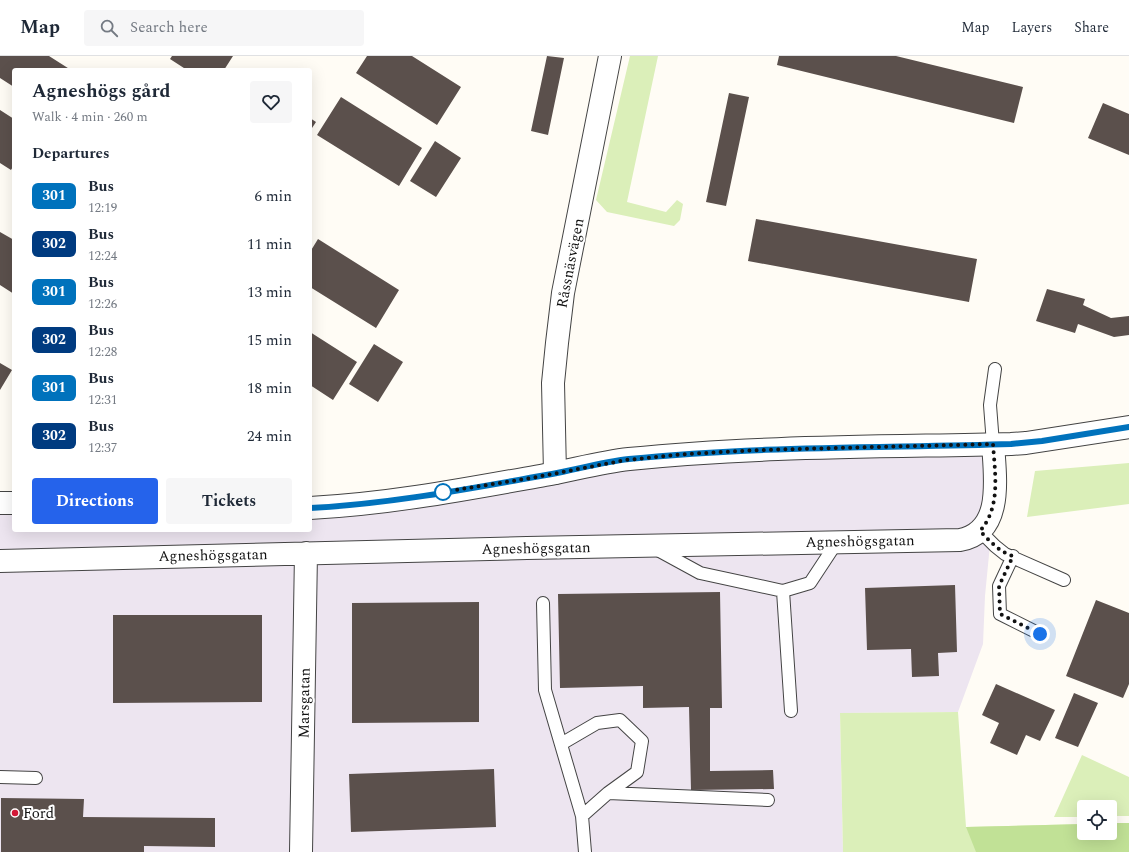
<!DOCTYPE html>
<html lang="en">
<head>
<meta charset="utf-8">
<style>
  :root { --surface:#fff; --page:#f6f6f7; --text:#1f2937; --muted:#747a83; --line:#e0e1e3; --accent:#2563eb }
  body { margin:0; font-family:Spectral,serif; background:var(--page); color:var(--text); height:100vh; display:flex; flex-direction:column; font-size:15px; white-space:nowrap }
  * { box-sizing:border-box; margin:0 }
  p { font-size:13px; color:var(--muted) }
  .icon { flex:none; width:22px; height:22px; fill:none; stroke:currentColor; stroke-width:2; stroke-linecap:round; stroke-linejoin:round }
  .map { position:relative; flex:1; overflow:hidden }
  .drawer { position:absolute; left:12px; top:12px; width:300px; height:464px; display:flex; flex-direction:column; background:var(--surface); border-radius:4px; box-shadow:0 4px 16px #0002 }
  .drawer>* { flex:none }
  .badge { padding:0 8px; border-radius:6px; font-size:14px; line-height:26px }
  .fabs { position:absolute; left:1077px; top:744px; display:grid; gap:8px }
  .fabs a { display:grid; place-items:center; width:40px; height:40px; border-radius:4px; background:var(--surface); box-shadow:0 4px 16px #0002; font-size:20px }
  .you { position:absolute; width:20px; height:20px; margin:-10px; border:3px solid #fff; border-radius:50%; background:#1a73e8; box-shadow:0 0 0 6px #1a73e833 }
  .map>.badge { position:absolute; translate:-50% -50%; box-shadow:0 0 0 2px #fff }
  h2 { padding:0 20px; font-size:15px; line-height:36px }
  .round { display:grid; place-items:center; flex:none; width:42px; height:42px; border-radius:4px; background:var(--page) }
  .summary { display:flex; align-items:center; justify-content:space-between; height:68px; padding:0 20px }
  h1 { font-size:19px; font-weight:700; line-height:30px }
  .button { display:flex; gap:8px; margin-top:auto; padding:8px 20px }
  .button a { flex:1; height:46px; border-radius:4px; background:var(--accent); color:#fff; font-size:16px; font-weight:700; line-height:46px; text-align:center }
  .button a+a { background:var(--page); color:var(--text) }
  ul { padding:0; list-style:none }
  li { display:flex; align-items:center; gap:12px; height:48px; padding:0 20px }
  li div { flex:1 }
  li b { display:block; font-size:15px }
  li em { font-style:normal }
  li .badge { min-width:44px; font-weight:700; text-align:center }
  header { display:flex; align-items:center; gap:24px; box-sizing:border-box; height:56px; padding:0 20px; background:var(--surface); border-bottom:1px solid var(--line) }
  header strong { font-size:19px }
  nav { display:flex; gap:22px; margin-inline-start:auto; font-size:14px }
  .search { width:280px; height:36px; background:var(--page); display:flex; align-items:center; gap:10px; box-sizing:border-box; padding:0 14px; border-radius:4px; color:var(--muted); font-size:15px }
  .map>svg:first-child { display:block }
  .industrial { fill:#ede5f0 }
  .green { fill:#dbefb9 }
  .forest { fill:#c1e196 }
  .building { fill:#5b504c }
  .lines { fill:none; stroke-linecap:round; stroke-linejoin:round }
  .service-casing { stroke:#444; stroke-width:14 }
  .minor-casing { stroke:#444; stroke-width:24 }
  .tertiary-casing { stroke:#444; stroke-width:24 }
  .service { stroke:#fff; stroke-width:12 }
  .minor { stroke:#fff; stroke-width:22 }
  .tertiary { stroke:#fff; stroke-width:22 }
  .line-casing { stroke:#fff; stroke-width:9 }
  .line { stroke:#0072bc; stroke-width:6 }
  .walk { stroke:#111; stroke-width:4; stroke-dasharray:0 7.2 }
  .stop-dot { fill:#fff; stroke:#0072bc; stroke-width:2 }
  .poi-dot { fill:#d11837; stroke:#fff; stroke-width:1.5 }
  .labels { text-anchor:middle; stroke-width:4; stroke-linejoin:round; paint-order:stroke }
  .street-label { font-size:15px; fill:#111; stroke:#fff }
  .poi-label { font-size:15px; fill:#111; stroke:#fff; text-anchor:start }
</style>
</head>
<body>
<header>
<strong>Map</strong>
<div class="search"><svg class="icon" aria-label="search" viewBox="0 0 24 24"><circle cx="10" cy="10" r="6"/><path d="M15 15l6 6"/></svg>Search here</div>
<nav><a>Map</a><a>Layers</a><a>Share</a></nav>
</header>
<div class="map">
<svg width="1129" height="796" viewBox="0 0 1129 796">
  <rect width="100%" height="100%" fill="#fffcf5"/>
  <!-- industrial -->
  <path class="industrial" d="M999,396L985,540L983,588L958,656L840,657L843,796H0V452L14,453V474H310V453L670,405Z"/>
  <!-- green -->
  <path class="green" d="M630,0H658L627,146L666,156L677,144L683,148L680,164L674,170L607,156L596,144Z
    M1129,407V448L1027,461L1035,415Z
    M958,656L966,771L1084,768V777H1110V767H1129V796H843L840,657Z
    M1082,699L1129,721V760H1110V751H1084V761H1054Z"/>
  <!-- forest -->
  <path class="forest" d="M1110,767H1129V796H976L966,771L1084,768V777H1110Z"/>
  <!-- building -->
  <path class="building" d="M0,0H49L71,14H14V31L0,22Z
    M172,0H233L224,14H187L170,3Z
    M367,0H412L461,31L437,69L356,17Z
    M547,0L564,2L548,79L531,75Z
    M779,0H896L1023,31L1014,67L777,9Z
    M729,37L749,41L726,150L706,146Z
    M341,41L422,92L399,130L317,79Z
    M1103,47L1129,58V99L1088,82Z
    M0,54L14,63V109L11,114L0,107Z
    M310,62L316,66L310,75Z
    M435,85L461,102L436,141L410,125Z
    M756,163L977,203L969,246L748,205Z
    M0,176L14,184V238L0,229Z
    M318,183L399,234L376,272L310,231V196Z
    M1047,233L1085,243L1083,249L1111,262L1129,260V279L1114,281L1078,268L1075,277L1036,265Z
    M310,276L357,306L333,344L310,329Z
    M374,288L403,306L378,346L349,328Z
    M0,307L12,314L0,334Z
    M955,529L957,596L938,597L939,620L912,621L911,593L867,594L865,532Z
    M720,536L722,652H710V715L773,714L774,733L691,734L689,651L643,652V630L560,632L558,538Z
    M1096,544L1129,557V628L1123,642L1066,620Z
    M479,546V666L352,667V547Z
    M113,559H262V646L113,647Z
    M996,628L1055,654L1040,685L1026,679L1017,699L990,687L999,667L982,659Z
    M1074,637L1098,647L1078,691L1055,682Z
    M494,713L496,771L351,776L349,718Z
    M1,742L84,743L83,761L215,762V791L144,790V796H1Z"/>
  <g class="lines">
    <defs>
      <path id="service" d="M993,388L990,349L995,313
        M980,475L995,490L1005,498L1064,524
        M656,493L700,517L783,535L810,527L837,486
        M1013,500L999,530L1000,558L1040,578
        M783,535L791,655
        M543,547L545,634L582,760L585,796
        M561,688L597,667L620,664L642,685L637,716L608,737L582,760
        M0,721L36,722
        M608,737L768,744"/>
      <path id="minor" d="M555,417L553,327L557,287L563,237L610,0
        M0,505L527,492L960,484C1004,476 995,421 993,388
        M301,796L306,497"/>
      <path id="tertiary" d="M0,447H14
        M310,452C389,448 467,433 545,419C573,414 601,406 629,403C756,390 884,391 1011,388L1026,387L1129,371"/>
    </defs>
    <!-- service casing -->
    <use href="#service" class="service-casing"/>
    <!-- minor casing -->
    <use href="#minor" class="minor-casing"/>
    <!-- tertiary casing -->
    <use href="#tertiary" class="tertiary-casing"/>
    <!-- service -->
    <use href="#service" class="service"/>
    <!-- minor -->
    <use href="#minor" class="minor"/>
    <!-- tertiary -->
    <use href="#tertiary" class="tertiary"/>
  </g>
  <g class="lines">
    <defs>
      <path id="line" d="M310,452C391,448 472,432 552,418C578,413 603,406 629,403C756,390 884,392 1011,388L1042,385L1129,371"/>
    </defs>
    <!-- line casing -->
    <use href="#line" class="line-casing"/>
    <!-- line -->
    <use href="#line" class="line"/>
    <!-- walk -->
    <path class="walk" d="M443,436L531,422L626,404L686,398L759,394L993,388C995,418 1001,451 980,475C990,485 999,496 1013,500L999,530L1000,558L1040,578"/>
  </g>
  <!-- markers -->
  <circle class="stop-dot" cx="443" cy="436" r="8"/>
  <circle class="poi-dot" cx="15" cy="757" r="4"/>
  <g class="labels">
    <!-- street labels -->
    <g class="street-label">
      <text transform="translate(570 207) rotate(-79)" y="5">Råssnäsvägen</text>
      <text transform="translate(860 485) rotate(-1)" y="5">Agneshögsgatan</text>
      <text transform="translate(536 492) rotate(-1)" y="5">Agneshögsgatan</text>
      <text transform="translate(213 499) rotate(-1)" y="5">Agneshögsgatan</text>
      <text transform="translate(304 647) rotate(-89)" y="5">Marsgatan</text>
    </g>
    <!-- poi labels -->
    <g class="poi-label">
      <text x="23" y="762">Ford</text>
    </g>
  </g>
</svg>
<div class="fabs">
<a><svg class="icon" aria-label="locate" viewBox="0 0 24 24"><circle cx="12" cy="12" r="6"/><path d="M12 2v4M12 18v4M2 12h4M18 12h4"/></svg></a>
</div>
<div class="you" style="left:1040px;top:578px"></div>
<section class="drawer">
<div class="summary"><div><h1>Agneshögs gård</h1><p>Walk · 4 min · 260 m</p></div><a class="round"><svg class="icon" aria-label="heart" viewBox="0 0 24 24"><path d="M12 20l-8-8c-3-5 5-10 8-4 3-6 11-1 8 4z"/></svg></a></div>
<h2>Departures</h2>
<ul>
<li><span class="badge" style="background:#0072bc;color:#fff">301</span><div><b>Bus</b><p>12:19</p></div><em>6 min</em></li>
<li><span class="badge" style="background:#003b80;color:#fff">302</span><div><b>Bus</b><p>12:24</p></div><em>11 min</em></li>
<li><span class="badge" style="background:#0072bc;color:#fff">301</span><div><b>Bus</b><p>12:26</p></div><em>13 min</em></li>
<li><span class="badge" style="background:#003b80;color:#fff">302</span><div><b>Bus</b><p>12:28</p></div><em>15 min</em></li>
<li><span class="badge" style="background:#0072bc;color:#fff">301</span><div><b>Bus</b><p>12:31</p></div><em>18 min</em></li>
<li><span class="badge" style="background:#003b80;color:#fff">302</span><div><b>Bus</b><p>12:37</p></div><em>24 min</em></li>
</ul>
<div class="button"><a>Directions</a><a>Tickets</a></div>
</section>
</div>
</body>
</html>
